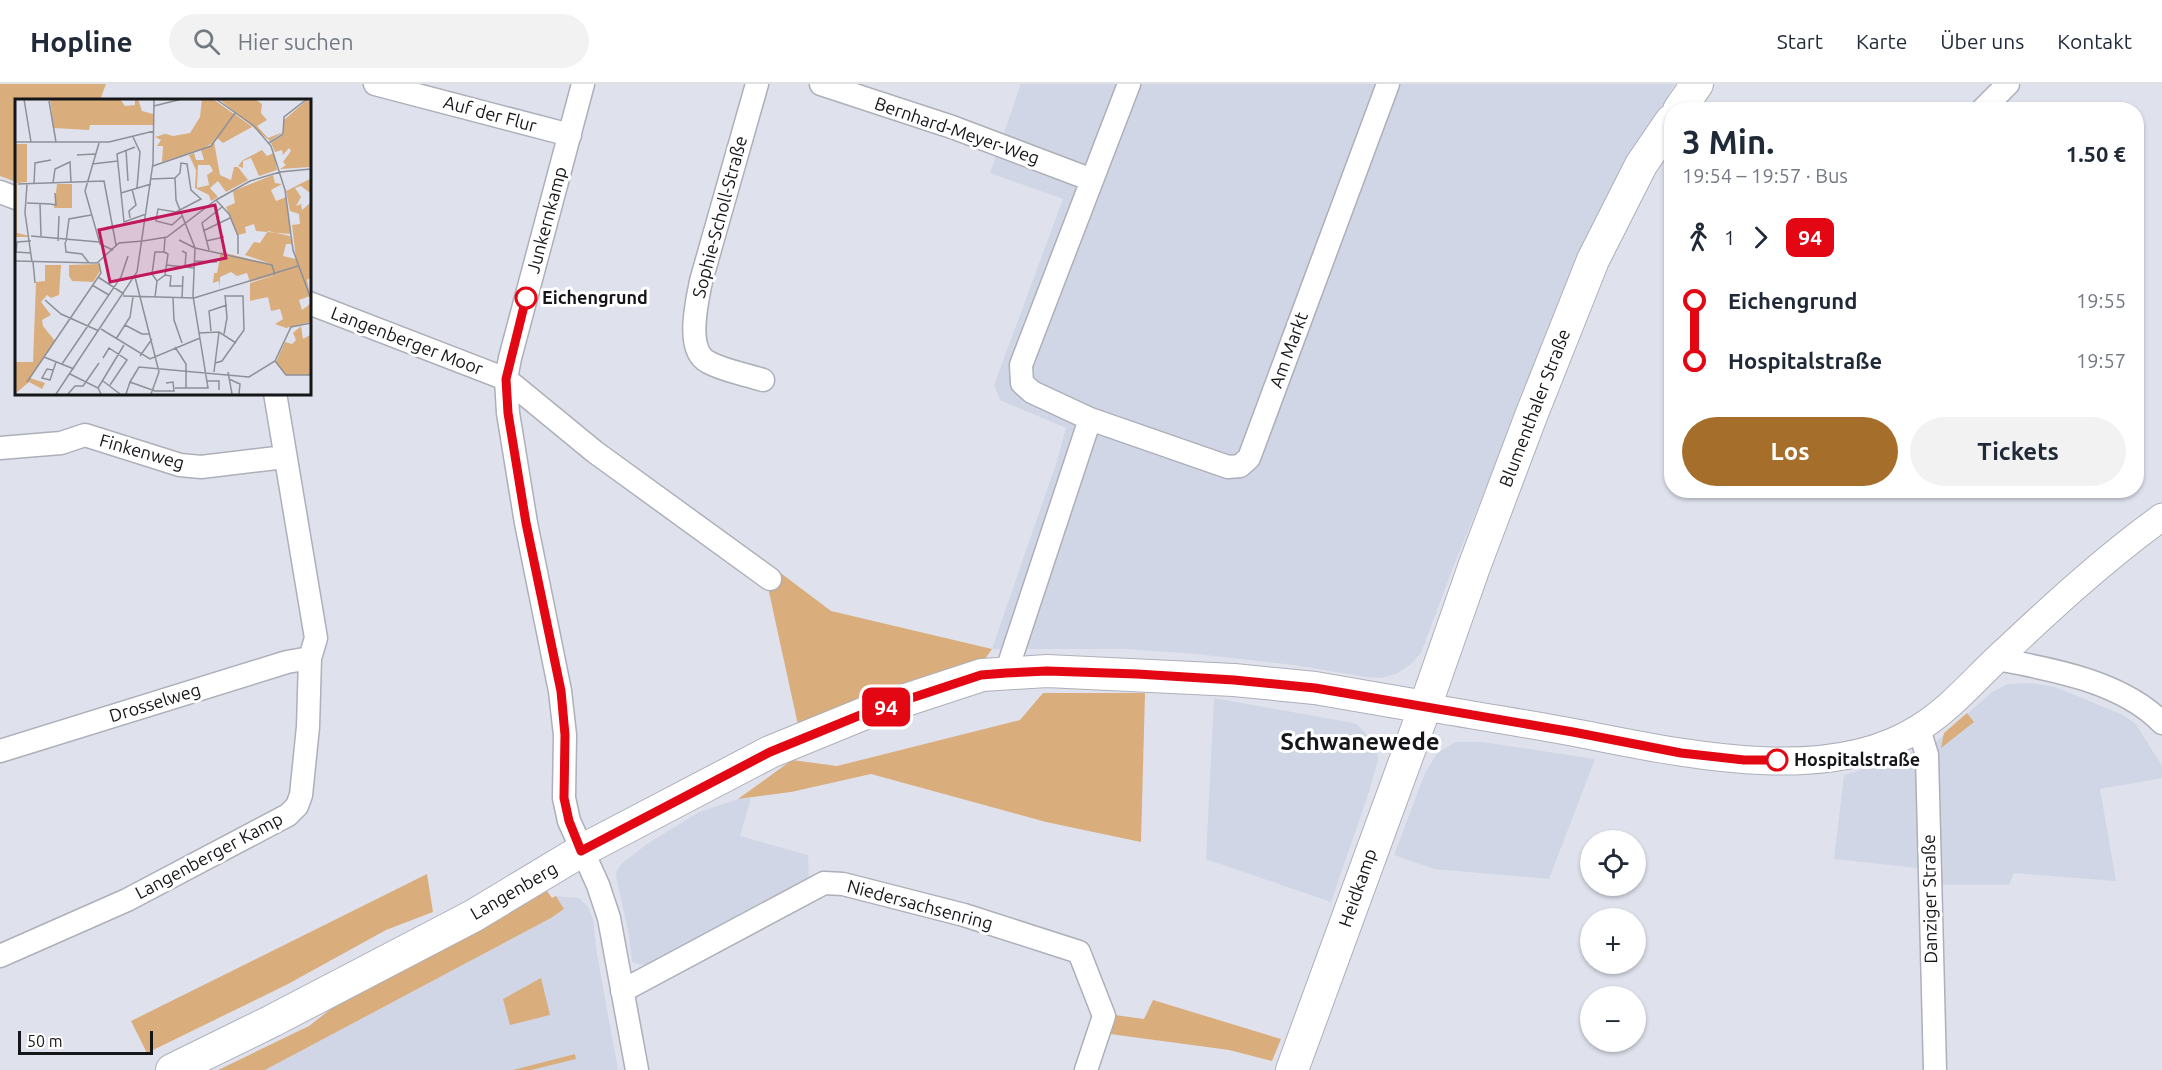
<!DOCTYPE html>
<html lang="de">
<head>
<meta charset="utf-8">
<style>
  :root { --surface:#fff; --page:#f2f2f3; --text:#1f2937; --muted:#747a83; --line:#e0e1e3; --accent:#a56e2a }
  body { margin:0; font-family:Ubuntu,sans-serif; background:var(--page); color:var(--text); height:100vh; display:flex; flex-direction:column; font-size:22px; white-space:nowrap }
  * { box-sizing:border-box; margin:0 }
  p { font-size:20px; color:var(--muted) }
  .icon { flex:none; width:33px; height:33px; fill:none; stroke:currentColor; stroke-width:2; stroke-linecap:round; stroke-linejoin:round }
  .map { position:relative; flex:1; overflow:hidden }
  .drawer { position:absolute; left:1664px; top:18px; width:480px; height:396px; display:flex; flex-direction:column; background:var(--surface); border-radius:24px; box-shadow:0 2px 4px #0004 }
  .drawer>* { flex:none }
  .badge { padding:0 12px; border-radius:9px; font-size:21px; line-height:39px }
  .tools { position:absolute; left:1580px; top:746px; display:grid; gap:12px }
  .tools a { display:grid; place-items:center; width:66px; height:66px; border-radius:50%; background:var(--surface); box-shadow:0 2px 4px #0004; font-size:30px }
  .scale { position:absolute; left:18px; bottom:15px; width:135px; box-sizing:border-box; padding-left:6px; border:3px solid #151619; border-top:0; font-size:16px; line-height:21px; white-space:nowrap; color:#151619; -webkit-text-stroke:4px #fff; paint-order:stroke }
  .map>.badge { position:absolute; translate:-50% -50%; box-shadow:0 0 0 3px #fff }
  .legs { display:flex; align-items:center; gap:9px; height:66px; padding:0 18px; font-size:20px }
  .legs p { margin-inline-start:auto }
  .head { display:flex; align-items:center; justify-content:space-between; height:102px; padding:0 18px }
  h1 { font-size:33px; font-weight:700; line-height:45px }
  .primary-button { display:flex; gap:12px; margin-top:auto; padding:12px 18px }
  .primary-button a { flex:1; height:69px; border-radius:36px; background:var(--accent); color:#fff; font-size:24px; font-weight:700; line-height:69px; text-align:center }
  .primary-button a+a { background:var(--page); color:var(--text) }
  ul { padding:0 18px; list-style:none }
  li { display:flex; align-items:center; gap:21px; height:60px; font-size:22px }
  li i { display:grid; place-items:center; width:9px; height:100%; margin:0 8px; background:currentColor }
  li i::after { content:''; width:15px; height:15px; margin:-8px; border:4px solid; border-radius:50%; background:var(--surface) }
  li p { margin-inline-start:auto }
  li:first-child i { background:linear-gradient(#0000 50%,currentColor 0) }
  li:last-child i { background:linear-gradient(currentColor 50%,#0000 0) }
  header { display:flex; align-items:center; gap:36px; box-sizing:border-box; height:84px; padding:0 30px; background:var(--surface); border-bottom:2px solid var(--line) }
  header strong { font-size:28px }
  nav { display:flex; gap:33px; margin-inline-start:auto; font-size:21px }
  .search { width:420px; height:54px; background:var(--page); display:flex; align-items:center; gap:15px; box-sizing:border-box; padding:0 21px; border-radius:33px; color:var(--muted); font-size:22px }
  .map>svg:first-child { display:block }
  .built { fill:#d1d6e6 }
  .green { fill:#daad7d }
  .lines { fill:none; stroke-linecap:round; stroke-linejoin:round }
  .minor-casing { stroke:#adafb9; stroke-width:25 }
  .tertiary-casing { stroke:#adafb9; stroke-width:29 }
  .secondary-casing { stroke:#adafb9; stroke-width:34 }
  .minor { stroke:#fff; stroke-width:22 }
  .tertiary { stroke:#fff; stroke-width:27 }
  .secondary { stroke:#fff; stroke-width:32 }
  .line-1-casing { stroke:#fff; stroke-width:14 }
  .line-1 { stroke:#e30613; stroke-width:9 }
  .stop-1-dot { fill:#fff; stroke:#e30613; stroke-width:3 }
  .labels { text-anchor:middle; stroke-width:6; stroke-linejoin:round; paint-order:stroke }
  .street-label { font-size:18px; fill:#151619; stroke:#fff }
  .stop-label { font-size:18px; font-weight:bold; fill:#151619; stroke:#fff; text-anchor:start }
  .district-label { font-size:24px; font-weight:bold; fill:#151619; stroke:#fff }
  .inset-road { fill:none; stroke:#8e9098; stroke-width:1.5 }
  .view { fill:#c2185b; fill-opacity:0.15; stroke:#c2185b; stroke-width:3 }
  .inset-edge { fill:none; stroke:#151619; stroke-width:3 }
</style>
</head>
<body>
<header>
<strong>Hopline</strong>
<div class="search"><svg class="icon" aria-label="search" viewBox="0 0 24 24"><circle cx="10" cy="10" r="6"/><path d="M15 15l6 6"/></svg>Hier suchen</div>
<nav><a>Start</a><a>Karte</a><a>Über uns</a><a>Kontakt</a></nav>
</header>
<div class="map">
<svg width="2162" height="986" viewBox="0 0 2162 986">
  <rect width="100%" height="100%" fill="#dfe2ec"/>
  <!-- built -->
  <path class="built" d="M1021,0H1674L1665,18L1634,65L1612,103L1590,145L1564,203L1507,352L1454,481L1421,569L1410,581L1396,590L1381,594L1366,593L1294,581L1196,570L1127,565H992L1057,377L1066,344L1000,316L994,301L1063,115L990,89Z
    M2030,599L2055,603L2123,631L2135,639L2162,682V694L2100,705L2116,797L2014,789L2009,801H1936V786L1834,775L1844,691L1893,676L1937,657L1992,608L2008,600Z
    M1214,614L1353,639L1358,641L1371,656L1377,667L1378,676L1367,714L1331,818L1206,775Z
    M1456,658H1482L1595,675L1549,795L1434,785L1394,771L1425,689L1438,668Z
    M751,714L740,752L808,771L809,800L652,880L642,881L632,878L629,851L617,797L616,789L621,780L647,760L699,728L738,715Z
    M556,812L579,814L588,823L593,835L597,870L618,986H265L551,834L564,825Z"/>
  <!-- green -->
  <path class="green" d="M0,0H106L100,16H16V98L0,92Z
    M774,484L831,527L992,565L978,585L798,641L769,508Z
    M1043,609H1145L1141,758L1046,738L871,690L791,708L738,715L792,676L837,682L1020,636Z
    M1967,629L1974,638L1941,664L1944,649Z
    M427,790L433,828L386,846L288,900L147,969L131,937Z
    M547,807L552,814L556,812L564,825L551,834L265,986H218L309,942L336,921L457,857Z
    M541,894L550,931L510,941L503,915Z
    M1153,916L1281,955L1272,977L1229,966L1110,950L1115,931L1144,935Z
    M575,970L576,975L531,986H513Z"/>
  <g class="lines">
    <defs>
      <path id="minor" d="M375,0L570,51
        M583,0L510,274L506,295L508,329L526,439L560,607L565,651L564,714L569,737L598,801L609,834L637,986
        M757,0L701,197C697,218 685,266 708,278C724,287 745,290 763,296
        M821,0L952,43L1092,96
        M1982,26L2008,0
        M0,108L16,114
        M309,219L506,295L595,368L770,495
        M1090,335L1032,308L1022,299L1021,281L1129,0
        M0,364L61,359L85,351L180,381L201,383L285,373
        M1997,575C2051,585 2123,598 2162,639
        M1006,589L1090,335L1228,383L1240,382L1249,374L1388,0
        M1919,645L1927,671L1935,986
        M0,667L287,578L310,574
        M0,872L127,816L288,731L297,722L301,711L308,643L310,574L316,554L275,309
        M622,907L824,799L843,800L964,831L1079,868L1104,932L1086,986"/>
      <path id="tertiary" d="M1425,623C1477,632 1530,640 1582,650C1681,669 1827,703 1919,644C1950,625 1974,596 2000,572C2052,523 2104,475 2162,433"/>
      <path id="secondary" d="M1679,26L1697,0
        M172,986L272,937L473,832L581,767L770,668L863,630L982,591L1047,587L1234,596L1315,604L1425,623
        M1292,986L1425,623L1474,483L1531,332L1593,176L1641,81L1671,37"/>
    </defs>
    <!-- minor casing -->
    <use href="#minor" class="minor-casing"/>
    <!-- tertiary casing -->
    <use href="#tertiary" class="tertiary-casing"/>
    <!-- secondary casing -->
    <use href="#secondary" class="secondary-casing"/>
    <!-- minor -->
    <use href="#minor" class="minor"/>
    <!-- tertiary -->
    <use href="#tertiary" class="tertiary"/>
    <!-- secondary -->
    <use href="#secondary" class="secondary"/>
  </g>
  <g class="lines">
    <defs>
      <path id="line-1" d="M526,214L506,295L508,329L526,439L561,607L565,651L564,714L569,737L581,767L770,668L863,630L981,591L1006,589L1047,587L1137,590L1234,596L1315,604L1573,648L1681,669L1744,676H1777"/>
    </defs>
    <!-- line-1 casing -->
    <use href="#line-1" class="line-1-casing"/>
    <!-- line-1 -->
    <use href="#line-1" class="line-1"/>
  </g>
  <!-- markers -->
  <g class="stop-1-dot">
    <circle cx="526" cy="214" r="10"/>
    <circle cx="1777" cy="676" r="10"/>
  </g>
  <g class="labels">
    <!-- street labels -->
    <g class="street-label">
      <text transform="translate(490 30) rotate(15)" y="6">Auf der Flur</text>
      <text transform="translate(957 47) rotate(19)" y="6">Bernhard-Meyer-Weg</text>
      <text transform="translate(720 133) rotate(-75)" y="6">Sophie-Scholl-Straße</text>
      <text transform="translate(547 136) rotate(-75)" y="6">Junkernkamp</text>
      <text transform="translate(407 257) rotate(21)" y="6">Langenberger Moor</text>
      <text transform="translate(1289 266) rotate(-70)" y="6">Am Markt</text>
      <text transform="translate(1535 324) rotate(-69)" y="6">Blumenthaler Straße</text>
      <text transform="translate(142 368) rotate(16)" y="6">Finkenweg</text>
      <text transform="translate(155 619) rotate(-17)" y="6">Drosselweg</text>
      <text transform="translate(209 772) rotate(-28)" y="6">Langenberger Kamp</text>
      <text transform="translate(1358 804) rotate(-71)" y="6">Heidkamp</text>
      <text transform="translate(514 807) rotate(-30)" y="6">Langenberg</text>
      <text transform="translate(1930 815) rotate(-91)" y="6">Danziger Straße</text>
      <text transform="translate(920 821) rotate(15)" y="6">Niedersachsenring</text>
    </g>
    <!-- stop labels -->
    <g class="stop-label">
      <text x="542" y="220">Eichengrund</text>
      <text x="1794" y="682">Hospitalstraße</text>
    </g>
    <!-- district labels -->
    <g class="district-label">
      <text x="1360" y="666">Schwanewede</text>
    </g>
  </g>
  <!-- overview -->
  <g transform="translate(15 15)">
    <rect width="296" height="296" fill="#dfe2ec"/>
    <path d="M35,0H105L110,7L120,6V0H123L127,12L138,15V26H75L74,31L39,29ZM187,0H198L219,15L195,47L147,63L148,47H142L146,41L140,38L150,35L140,32L158,37L175,34L185,18ZM204,0H240L247,5L246,14L252,21L242,27L253,39L268,33L255,42ZM292,1L295,2V68L265,70L271,66L268,63L276,52L274,49L268,56L267,51L260,53L256,44L269,35V21ZM220,15L237,28L208,44L202,39ZM199,43L205,76L216,81L219,68H223L233,81L211,93L203,82L195,89L203,98L196,102L194,96L180,89L181,71L174,56L179,54L181,61H189L186,51ZM183,66H195L198,72L192,76L194,86L182,89ZM0,45H12V83L2,84V134L15,137L12,138H0ZM247,51L252,57L259,54L262,71L244,77L236,59L228,62V69L223,67L228,61ZM258,76L260,84L267,85L256,91L261,102L271,98L276,135L241,132L239,125L230,128L231,134L223,136L211,108L220,104L218,92ZM295,80V94L286,87L280,89L286,98L281,107L286,105L287,111L295,104L296,178L292,181L295,197L284,201L287,211L295,205V223L271,229L260,225L268,220L265,210L256,212L253,198L235,202V184L268,174L235,183L232,174L222,177L216,173L205,178V190L204,182L198,184L199,174H202L206,153L256,165L230,156L239,143L245,144L253,132L275,137L277,145H271L268,157L281,160L277,126L285,125L284,115L275,112L271,92ZM42,85H57V109H39ZM84,165L85,172L78,183L57,182L54,177V166ZM30,166H46L44,196L36,199L32,196L26,203L36,216L27,221L28,227L40,242L15,279L30,284L27,290L14,283L0,295V263H18L21,183L30,182ZM286,227L288,240L295,236V276H271L261,263L270,243L277,245L281,241L278,234Z" fill="#daad7d" fill-rule="evenodd"/>
    <path class="inset-road" d="M9,0L16,43M201,0L239,27L256,47L270,91L278,151L296,200M34,2L41,43M139,7L167,0M118,38L125,53L122,89M0,43H94L139,32M84,44L70,92L85,145L98,151M254,44L268,35L269,18L292,0M120,48L102,55L109,123L131,115M111,51L113,82M62,56L80,55M77,65L103,62M138,67L196,47L220,14M160,79L165,74L166,64L172,65L176,91L186,100L161,113L143,110L141,122L157,126L167,117M136,80L160,79L161,101L180,149L178,197L193,289H160M38,84L40,70L55,63L56,84M3,85L89,82L101,146M12,85L10,114L17,163M19,85L20,64L36,61M106,94L136,85M201,101L214,115L223,137V155M12,104L36,105M25,105L26,137M35,105L41,106L40,94M115,119L114,112L121,106L117,90M188,132L215,119M16,137L84,143M164,141L180,149L257,166L260,176M16,142L2,143L1,153L16,154M43,142L44,117M128,142L152,138L201,101L235,82L265,73L296,70M191,142L209,138M50,143L51,153L67,155L74,164M51,143L54,120L76,116M194,151L187,124L207,108M167,152L171,154L170,168M0,162L82,164L104,144L128,142M180,162L202,163M18,163L20,184M151,166L179,169M150,176L156,177L155,187H168M83,178L109,195M120,178L144,273M142,182L150,176L153,155L149,153M77,186L94,196M108,197L179,199L283,167M140,198L142,182L137,175L140,153H149L150,139M158,199L159,221L167,244M167,199L168,177M30,201L46,215L84,232M110,226L127,235H135M86,230L135,260L185,239M196,232L194,212L212,206M184,234L204,233L221,244M209,235L212,219L210,196M101,240L115,218L118,198M160,248L171,265V289M125,257L137,240M29,258L59,270M88,259L94,249L112,261L95,286M260,262L271,276H296M200,264L207,262L229,231L228,197H210M47,265L106,178L113,157M38,271L32,270L27,279L35,281L41,263M199,273L204,233M213,273L217,295M55,275L83,289L86,295M214,280L225,285L224,295M88,282L105,295M192,282H204V291M12,283L86,174L84,164M115,283L124,268L234,278L260,262L276,228L296,224M83,289L109,246M41,295L122,173L138,64L139,0M53,295L60,287H68L84,264M111,295L115,283L140,292H159L158,283L151,284M136,295L144,273"/>
    <path class="view" d="M200,106L211,159L95,183L84,131Z"/>
    <rect width="296" height="296" class="inset-edge"/>
  </g>
</svg>
<div class="tools">
<a><svg class="icon" aria-label="locate" viewBox="0 0 24 24"><circle cx="12" cy="12" r="6"/><path d="M12 2v4M12 18v4M2 12h4M18 12h4"/></svg></a>
<a>+</a>
<a>−</a>
</div>
<div class="scale">50 m</div>
<b class="badge" style="left:886px;top:623px;background:#e30613;color:#fff">94</b>
<section class="drawer">
<div class="head"><div><h1>3 Min.</h1><p>19:54 – 19:57 · Bus</p></div><b>1.50 €</b></div>
<div class="legs"><svg class="icon" aria-label="walk" viewBox="0 0 24 24"><circle cx="13" cy="4" r="2"/><path d="M13 8l-2 6 4 7M11 14l-3 7M7 12l3-4h3l4 4"/></svg>1<svg class="icon" aria-label="forward" viewBox="0 0 24 24"><path d="M9 5l7 7-7 7"/></svg><b class="badge" style="background:#e30613;color:#fff">94</b></div>
<ul>
<li><i style="color:#e30613"></i><b>Eichengrund</b><p>19:55</p></li>
<li><i style="color:#e30613"></i><b>Hospitalstraße</b><p>19:57</p></li>
</ul>
<div class="primary-button"><a>Los</a><a>Tickets</a></div>
</section>
</div>
</body>
</html>
